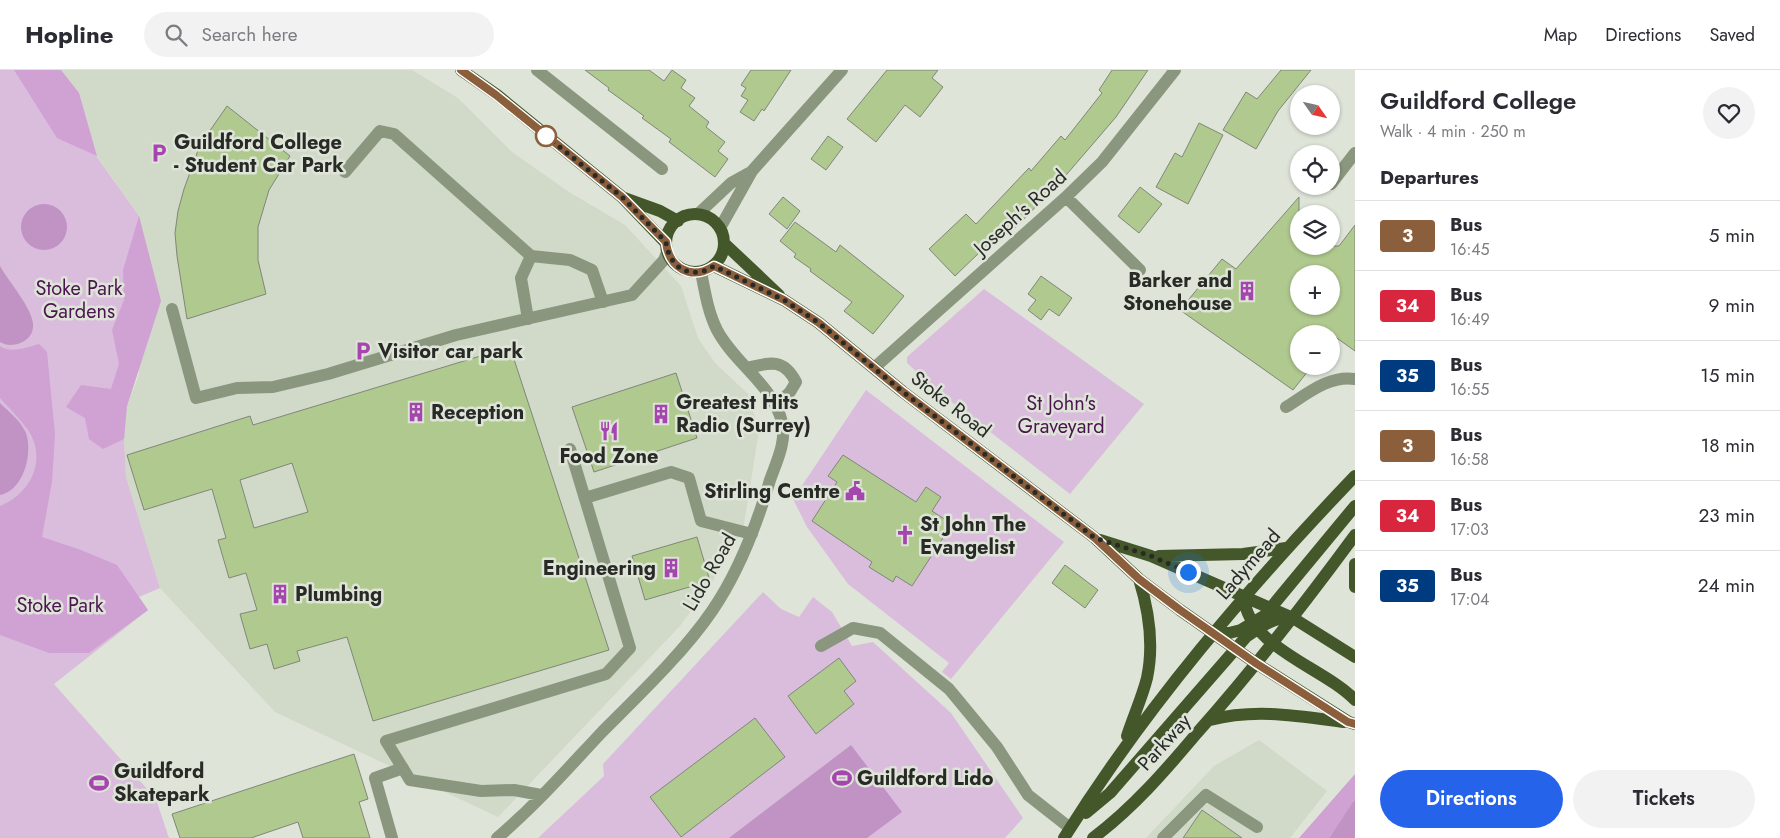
<!DOCTYPE html>
<html lang="en">
<head>
<meta charset="utf-8">
<style>
  :root { --surface:#fff; --page:#f2f2f3; --text:#2b2b33; --muted:#7c7c81; --line:#e1e1e2; --accent:#2563eb }
  body { margin:0; font-family:Jost,sans-serif; background:var(--page); color:var(--text); height:100vh; display:flex; flex-direction:column; font-size:19px; white-space:nowrap }
  * { box-sizing:border-box; margin:0 }
  p { font-size:16px; color:var(--muted) }
  .icon { flex:none; width:28px; height:28px; fill:none; stroke:currentColor; stroke-width:2; stroke-linecap:round; stroke-linejoin:round }
  .map { position:relative; flex:1; overflow:hidden }
  .details { display:flex; flex-direction:column; background:var(--surface); width:425px }
  .details>* { flex:none }
  .badge { padding:0 10px; border-radius:4px; font-size:18px; line-height:32px }
  .needle { width:32px; rotate:124deg }
  .controls { position:absolute; left:1290px; top:15px; display:grid; gap:10px }
  .controls a { display:grid; place-items:center; width:50px; height:50px; border-radius:50%; background:var(--surface); box-shadow:0 1px 4px #0004; font-size:25px }
  .you { position:absolute; width:25px; height:25px; margin:-12px; border:4px solid #fff; border-radius:50%; background:#1a73e8; box-shadow:0 0 0 8px #1a73e833 }
  .map>.badge { position:absolute; translate:-50% -50%; box-shadow:0 0 0 2px #fff }
  h2 { padding:0 25px; font-size:19px; line-height:45px }
  .round { display:grid; place-items:center; flex:none; width:52px; height:52px; border-radius:26px; background:var(--page) }
  .head { display:flex; align-items:center; justify-content:space-between; height:85px; padding:0 25px }
  h1 { font-size:24px; font-weight:600; line-height:38px }
  .action { display:flex; gap:10px; margin-top:auto; padding:10px 25px }
  .action a { flex:1; height:58px; border-radius:30px; background:var(--accent); color:#fff; font-size:20px; font-weight:600; line-height:58px; text-align:center }
  .action a+a { background:var(--page); color:var(--text) }
  ul { padding:0; list-style:none }
  li { display:flex; align-items:center; gap:15px; height:70px; padding:0 25px; border-top:1px solid var(--line) }
  li div { flex:1 }
  li b { display:block; font-size:19px }
  li em { font-style:normal }
  li .badge { min-width:55px; font-weight:700; text-align:center }
  header { display:flex; align-items:center; gap:30px; box-sizing:border-box; height:70px; padding:0 25px; background:var(--surface); border-bottom:1px solid var(--line) }
  header strong { font-size:24px }
  nav { display:flex; gap:28px; margin-inline-start:auto; font-size:18px }
  .search { width:350px; height:45px; background:var(--page); display:flex; align-items:center; gap:12px; box-sizing:border-box; padding:0 18px; border-radius:28px; color:var(--muted); font-size:19px }
  main { display:flex; flex:1; min-height:0 }
  .map>svg:first-child { display:block }
  .built { fill:#d1dac8 }
  .green { fill:#dabddc }
  .forest { fill:#cfa2d3 }
  .water { fill:#c093c4 }
  .building { fill:#afc98e; stroke:#81867b; fill-rule:evenodd }
  .lines { fill:none; stroke-linecap:round; stroke-linejoin:round }
  .minor { stroke:#8a967d; stroke-width:12 }
  .major { stroke:#44572a; stroke-width:12 }
  .line-casing { stroke:#fff; stroke-width:11 }
  .line { stroke:#8b5e3c; stroke-width:8 }
  .walk { stroke:#282a26; stroke-width:5; stroke-dasharray:0 9 }
  .stop-dot { fill:#fff; stroke:#8b5e3c; stroke-width:2.5 }
  .labels { text-anchor:middle; stroke-width:5; stroke-linejoin:round; paint-order:stroke }
  .poi-label { font-size:20px; font-weight:bold; fill:#282a26; stroke:#dee4d8; text-anchor:start }
  .street-label { font-size:20px; fill:#282a26; stroke:#dee4d8 }
  .park-label { font-size:20px; fill:#4b1450; stroke:#dee4d8 }
</style>
</head>
<body>
<header>
<strong>Hopline</strong>
<div class="search"><svg class="icon" aria-label="search" viewBox="0 0 24 24"><circle cx="10" cy="10" r="6"/><path d="M15 15l6 6"/></svg>Search here</div>
<nav><a>Map</a><a>Directions</a><a>Saved</a></nav>
</header>
<main>
<div class="map">
<svg width="1355" height="768" viewBox="0 0 1355 768">
  <rect width="100%" height="100%" fill="#dee4d8"/>
  <!-- built -->
  <path class="built" d="M61,0H412L458,28L512,82L569,122L625,155L681,216L698,268L715,293L748,324L759,361L743,460L712,512L680,556L498,747L275,642L160,518L126,407L124,369L127,336L139,305V146L97,86L79,23Z
    M1259,670L1327,721L1290,768H1146L1214,696Z"/>
  <!-- green -->
  <path class="green" d="M0,0H61L79,23L97,87L139,146L161,231L127,336L124,369L126,407L160,518L139,527L148,540L54,614L156,729L169,768H0Z
    M984,219L1144,334L1070,424L940,323L907,293V287Z
    M866,320L1064,472L951,609L942,602L949,593L848,514L807,457L793,429Z
    M763,522L781,539L799,547L813,527L832,542L852,576L873,572L951,643L1023,748L1005,768H538L604,706L603,694Z"/>
  <!-- forest -->
  <path class="forest" d="M14,0H61L79,23L97,86L57,68Z
    M139,146L161,231L127,336L124,369L103,379L89,369L85,348L66,337L81,315L111,319L119,294L112,260L124,230L123,200Z
    M39,274L47,282L55,364L52,412L42,467L81,480L117,495L148,540L89,583H49L0,565V436C30,424 48,390 28,360C20,349 9,338 0,328V276C10,284 28,277 39,274Z
    M1355,704V730L1329,768H1299Z"/>
  <!-- water -->
  <path class="water" d="M21 157a23 23 0 1 1 46 0a23 23 0 1 1-46 0Z
    M0,196C8,211 35,241 33,257C32,273 11,279 0,272Z
    M0,333C9,342 21,351 26,363C33,383 24,420 0,425Z
    M851,675L902,742L867,768H729Z
    M1355,730V768H1329L1353,732Z"/>
  <!-- building -->
  <path class="building" d="M585,0H649L664,11L672,0L686,10L681,18L695,28L689,36L709,52L706,57L725,72L718,81L728,89L715,107L669,72L671,69L642,48L644,46L608,20L609,18Z
    M751,0H791L764,41L762,39L754,51L740,42L748,30L741,26L746,18L741,15Z
    M887,0H938L932,8L943,17L920,47L905,35L876,72L847,49Z
    M1112,0H1148L1116,47L1061,111L1012,161L1007,156L955,206L929,179L966,144L976,154L1029,98L1031,101L1061,66L1065,70L1102,23L1099,20Z
    M1281,0H1311L1278,41L1256,79L1223,60L1246,22L1257,29Z
    M227,36L290,86L269,120L258,157V190L266,224L187,249L177,186L175,163L178,141L184,119L200,75Z
    M1199,53L1223,65L1188,134L1156,117L1175,83L1182,87Z
    M828,66L843,77L826,100L811,89Z
    M1140,117L1162,134L1139,163L1118,146Z
    M783,127L800,141L787,159L769,144Z
    M1299,127V176H1339L1355,155V281L1331,264H1299V296H1312L1293,320L1180,240L1222,189L1236,199ZM1299,204H1331V236H1299Z
    M795,152L836,182L840,175L904,226L873,264L844,241L852,232L810,201L811,199L794,187L796,184L780,171Z
    M1041,206L1072,228L1059,246L1049,239L1041,250L1028,240L1036,230L1028,224Z
    M510,277L609,580L373,651L347,567L297,581L300,591L274,599L267,574L250,579L240,544L257,540L246,503L229,508L218,470L226,468L212,419L144,440L127,385L250,346L253,355ZM292,393L308,442L254,458L240,410Z
    M676,303L697,368L594,402L572,337Z
    M843,385L916,432L926,417L941,427L932,441L952,454L912,516L896,506L893,512L869,497L872,492L812,451L837,412L828,406Z
    M697,467L710,511L645,530L632,486Z
    M1065,495L1098,520L1085,538L1052,513Z
    M839,588L856,611L844,621L854,634L816,664L788,626Z
    M755,648L785,687L681,767L650,727Z
    M354,684L368,729L359,732L370,768H303L298,752L251,768H180L172,744Z
    M1202,740L1242,768H1183Z"/>
  <g class="lines">
    <!-- minor -->
    <path class="minor" d="M537,0L662,99
      M345,102L380,61L394,64L531,186L570,190L592,200L603,232
      M1331,114L1355,83
      M1066,127L1140,200
      M698,144L731,113L749,103
      M720,158L752,101L842,0
      M172,239L196,328L237,318L273,317L328,304L456,265L632,225L664,190L667,182
      M528,249L521,208L531,186
      M747,298C769,293 783,287 796,312L790,322L776,336
      M874,298L1066,127L1102,92L1175,0
      M1286,337C1307,324 1329,305 1355,309
      M585,428L671,402L689,408L701,451L752,464
      M821,576L853,558L880,563L949,619L997,677L1028,725L1070,758
      M541,725L514,720L481,721L410,710L386,671L606,604L630,578L570,379
      M392,768L375,708L403,698
      M497,768C535,736 569,697 603,661C639,625 684,582 712,541C738,503 757,454 770,410C776,393 787,371 782,352C772,314 735,294 717,260C708,242 705,222 701,202
      M1163,768L1206,725L1257,757"/>
    <!-- major -->
    <path class="major" d="M461,0L497,25L622,127L666,173
      M624,128L660,141L678,151
      M666 173a29 29 0 1 1 58 0a29 29 0 1 1-58 0Z
      M725,174L779,225
      M714,196L784,230L819,253L903,322L1095,468L1139,509L1180,540L1257,594L1349,652L1355,654
      M1100,470L1151,486L1293,548L1355,587
      M1159,486L1243,484L1286,478
      M1355,494V517
      M1244,527C1247,577 1325,598 1355,630
      M1213,563H1229L1241,560L1264,546L1355,436
      M1210,650C1255,638 1299,646 1344,652
      M1127,666C1133,647 1142,628 1147,608C1154,575 1149,541 1139,509
      M1086,743L1110,723L1246,567C1260,557 1275,546 1293,548
      M1064,768C1147,635 1247,519 1355,406
      M1093,768C1133,738 1165,701 1197,663C1253,600 1305,533 1355,465"/>
  </g>
  <g class="lines">
    <defs>
      <path id="line" d="M461,0L496,25L622,127L666,172C669,198 691,211 714,196L784,230L819,253L903,322L1095,468L1139,509L1180,540L1257,594L1348,652L1355,654"/>
    </defs>
    <!-- line casing -->
    <use href="#line" class="line-casing"/>
    <!-- line -->
    <use href="#line" class="line"/>
    <!-- walk -->
    <path class="walk" d="M546,66L622,127L666,172C669,198 691,211 714,196L784,230L819,253L903,322L1095,468L1151,486L1188,502"/>
  </g>
  <!-- icons -->
  <defs>
    <symbol id="parking-bare" viewBox="-9 -9 18 18"><path d="M-3.5-5.5H1a3.5 3.5 0 0 1 0 7H-1V5.5H-3.5ZM-1-3.4V-.6H.8a1.4 1.4 0 0 0 0-2.8Z" fill="#a546af" stroke="#dee4d8" stroke-width="2.5" paint-order="stroke"/></symbol>
    <symbol id="building-bare" viewBox="-9 -9 18 18"><path d="M-4-6H4V6H1V3H-1V6H-4ZM-2.5-4.3h1.7v1.8h-1.7ZM.8-4.3h1.7v1.8H.8ZM-2.5-1h1.7V.8h-1.7ZM.8-1h1.7V.8H.8Z" fill="#a546af" stroke="#dee4d8" stroke-width="2.5" paint-order="stroke"/></symbol>
    <symbol id="restaurant-bare" viewBox="-9 -9 18 18"><path d="M-5-6h1v4h1v-4h1v4h1v-4h1v5L-1.5 .5V6h-2V.5L-5-1ZM5-6V6H3V1.5H1.5Q1.5-4 5-6Z" fill="#a546af" stroke="#dee4d8" stroke-width="2.5" paint-order="stroke"/></symbol>
    <symbol id="civic-bare" viewBox="-9 -9 18 18"><path d="M-.6-6.5H3V-4.5H.6V-3L4-1V1h2V6H-6V1h2V-1L-.6-3ZM-1.2 2.5V6h2.4V2.5Z" fill="#a546af" stroke="#dee4d8" stroke-width="2.5" paint-order="stroke"/></symbol>
    <symbol id="church-bare" viewBox="-9 -9 18 18"><path d="M-1.2-6h2.4v3.5h3.3v2.4h-3.3V6h-2.4V-.1h-3.3v-2.4h3.3Z" fill="#a546af" stroke="#dee4d8" stroke-width="2.5" paint-order="stroke"/></symbol>
    <symbol id="stadium-bare" viewBox="-9 -9 18 18"><path d="M0-5a6.5 5 0 1 0 0 10a6.5 5 0 1 0 0-10ZM-3.5-1.8h7v3.6h-7Z" fill="#a546af" stroke="#dee4d8" stroke-width="2.5" paint-order="stroke"/></symbol>
  </defs>
  <g fill-rule="evenodd">
    <use href="#parking-bare" x="145" y="69" width="28" height="28"/>
    <use href="#building-bare" x="1233" y="207" width="28" height="28"/>
    <use href="#parking-bare" x="349" y="267" width="28" height="28"/>
    <use href="#building-bare" x="402" y="328" width="28" height="28"/>
    <use href="#building-bare" x="647" y="330" width="28" height="28"/>
    <use href="#restaurant-bare" x="595" y="347" width="28" height="28"/>
    <use href="#civic-bare" x="841" y="407" width="28" height="28"/>
    <use href="#church-bare" x="891" y="451" width="28" height="28"/>
    <use href="#building-bare" x="657" y="484" width="28" height="28"/>
    <use href="#building-bare" x="266" y="510" width="28" height="28"/>
    <use href="#stadium-bare" x="828" y="694" width="28" height="28"/>
    <use href="#stadium-bare" x="85" y="699" width="28" height="28"/>
  </g>
  <!-- markers -->
  <circle class="stop-dot" cx="546" cy="66" r="10"/>
  <g class="labels">
    <!-- poi labels -->
    <g class="poi-label">
      <text x="174" y="79">Guildford College<tspan x="174" dy="23">- Student Car Park</tspan></text>
      <text x="1232" y="217" text-anchor="end">Barker and<tspan x="1232" dy="23">Stonehouse</tspan></text>
      <text x="378" y="288">Visitor car park</text>
      <text x="676" y="339">Greatest Hits<tspan x="676" dy="23">Radio (Surrey)</tspan></text>
      <text x="431" y="349">Reception</text>
      <text x="609" y="393" text-anchor="middle">Food Zone</text>
      <text x="840" y="428" text-anchor="end">Stirling Centre</text>
      <text x="920" y="461">St John The<tspan x="920" dy="23">Evangelist</tspan></text>
      <text x="656" y="505" text-anchor="end">Engineering</text>
      <text x="295" y="531">Plumbing</text>
      <text x="114" y="708">Guildford<tspan x="114" dy="23">Skatepark</tspan></text>
      <text x="857" y="715">Guildford Lido</text>
    </g>
    <!-- street labels -->
    <g class="street-label">
      <text transform="translate(1020 142) rotate(-42)" y="7">Joseph's Road</text>
      <text transform="translate(951 334) rotate(38)" y="7">Stoke Road</text>
      <text transform="translate(1248 494) rotate(-49)" y="7">Ladymead</text>
      <text transform="translate(709 502) rotate(-60)" y="7">Lido Road</text>
      <text transform="translate(1164 672) rotate(-48)" y="7">Parkway</text>
    </g>
    <!-- park labels -->
    <g class="park-label">
      <text x="79" y="225">Stoke Park<tspan x="79" dy="23">Gardens</tspan></text>
      <text x="1061" y="340">St John's<tspan x="1061" dy="23">Graveyard</tspan></text>
      <text x="60" y="542">Stoke Park</text>
    </g>
  </g>
</svg>
<div class="controls">
<a><svg class="needle" viewBox="-14 -14 28 28"><path d="M0-13l5 13h-10z" fill="#e53935"/><path d="M0 13l5-13h-10z" fill="#7c7c81"/></svg></a>
<a><svg class="icon" aria-label="locate" viewBox="0 0 24 24"><circle cx="12" cy="12" r="6"/><path d="M12 2v4M12 18v4M2 12h4M18 12h4"/></svg></a>
<a><svg class="icon" aria-label="layers" viewBox="0 0 24 24"><path d="M12 4l9 5-9 5-9-5zM3 14l9 5 9-5"/></svg></a>
<a>+</a>
<a>−</a>
</div>
<div class="you" style="left:1188px;top:502px"></div>
</div>
<section class="details">
<div class="head"><div><h1>Guildford College</h1><p>Walk · 4 min · 250 m</p></div><a class="round"><svg class="icon" aria-label="heart" viewBox="0 0 24 24"><path d="M12 20l-8-8c-3-5 5-10 8-4 3-6 11-1 8 4z"/></svg></a></div>
<h2>Departures</h2>
<ul>
<li><span class="badge" style="background:#8b5e3c;color:#fff">3</span><div><b>Bus</b><p>16:45</p></div><em>5 min</em></li>
<li><span class="badge" style="background:#d7263d;color:#fff">34</span><div><b>Bus</b><p>16:49</p></div><em>9 min</em></li>
<li><span class="badge" style="background:#003b80;color:#fff">35</span><div><b>Bus</b><p>16:55</p></div><em>15 min</em></li>
<li><span class="badge" style="background:#8b5e3c;color:#fff">3</span><div><b>Bus</b><p>16:58</p></div><em>18 min</em></li>
<li><span class="badge" style="background:#d7263d;color:#fff">34</span><div><b>Bus</b><p>17:03</p></div><em>23 min</em></li>
<li><span class="badge" style="background:#003b80;color:#fff">35</span><div><b>Bus</b><p>17:04</p></div><em>24 min</em></li>
</ul>
<div class="action"><a>Directions</a><a>Tickets</a></div>
</section>
</main>
</body>
</html>
